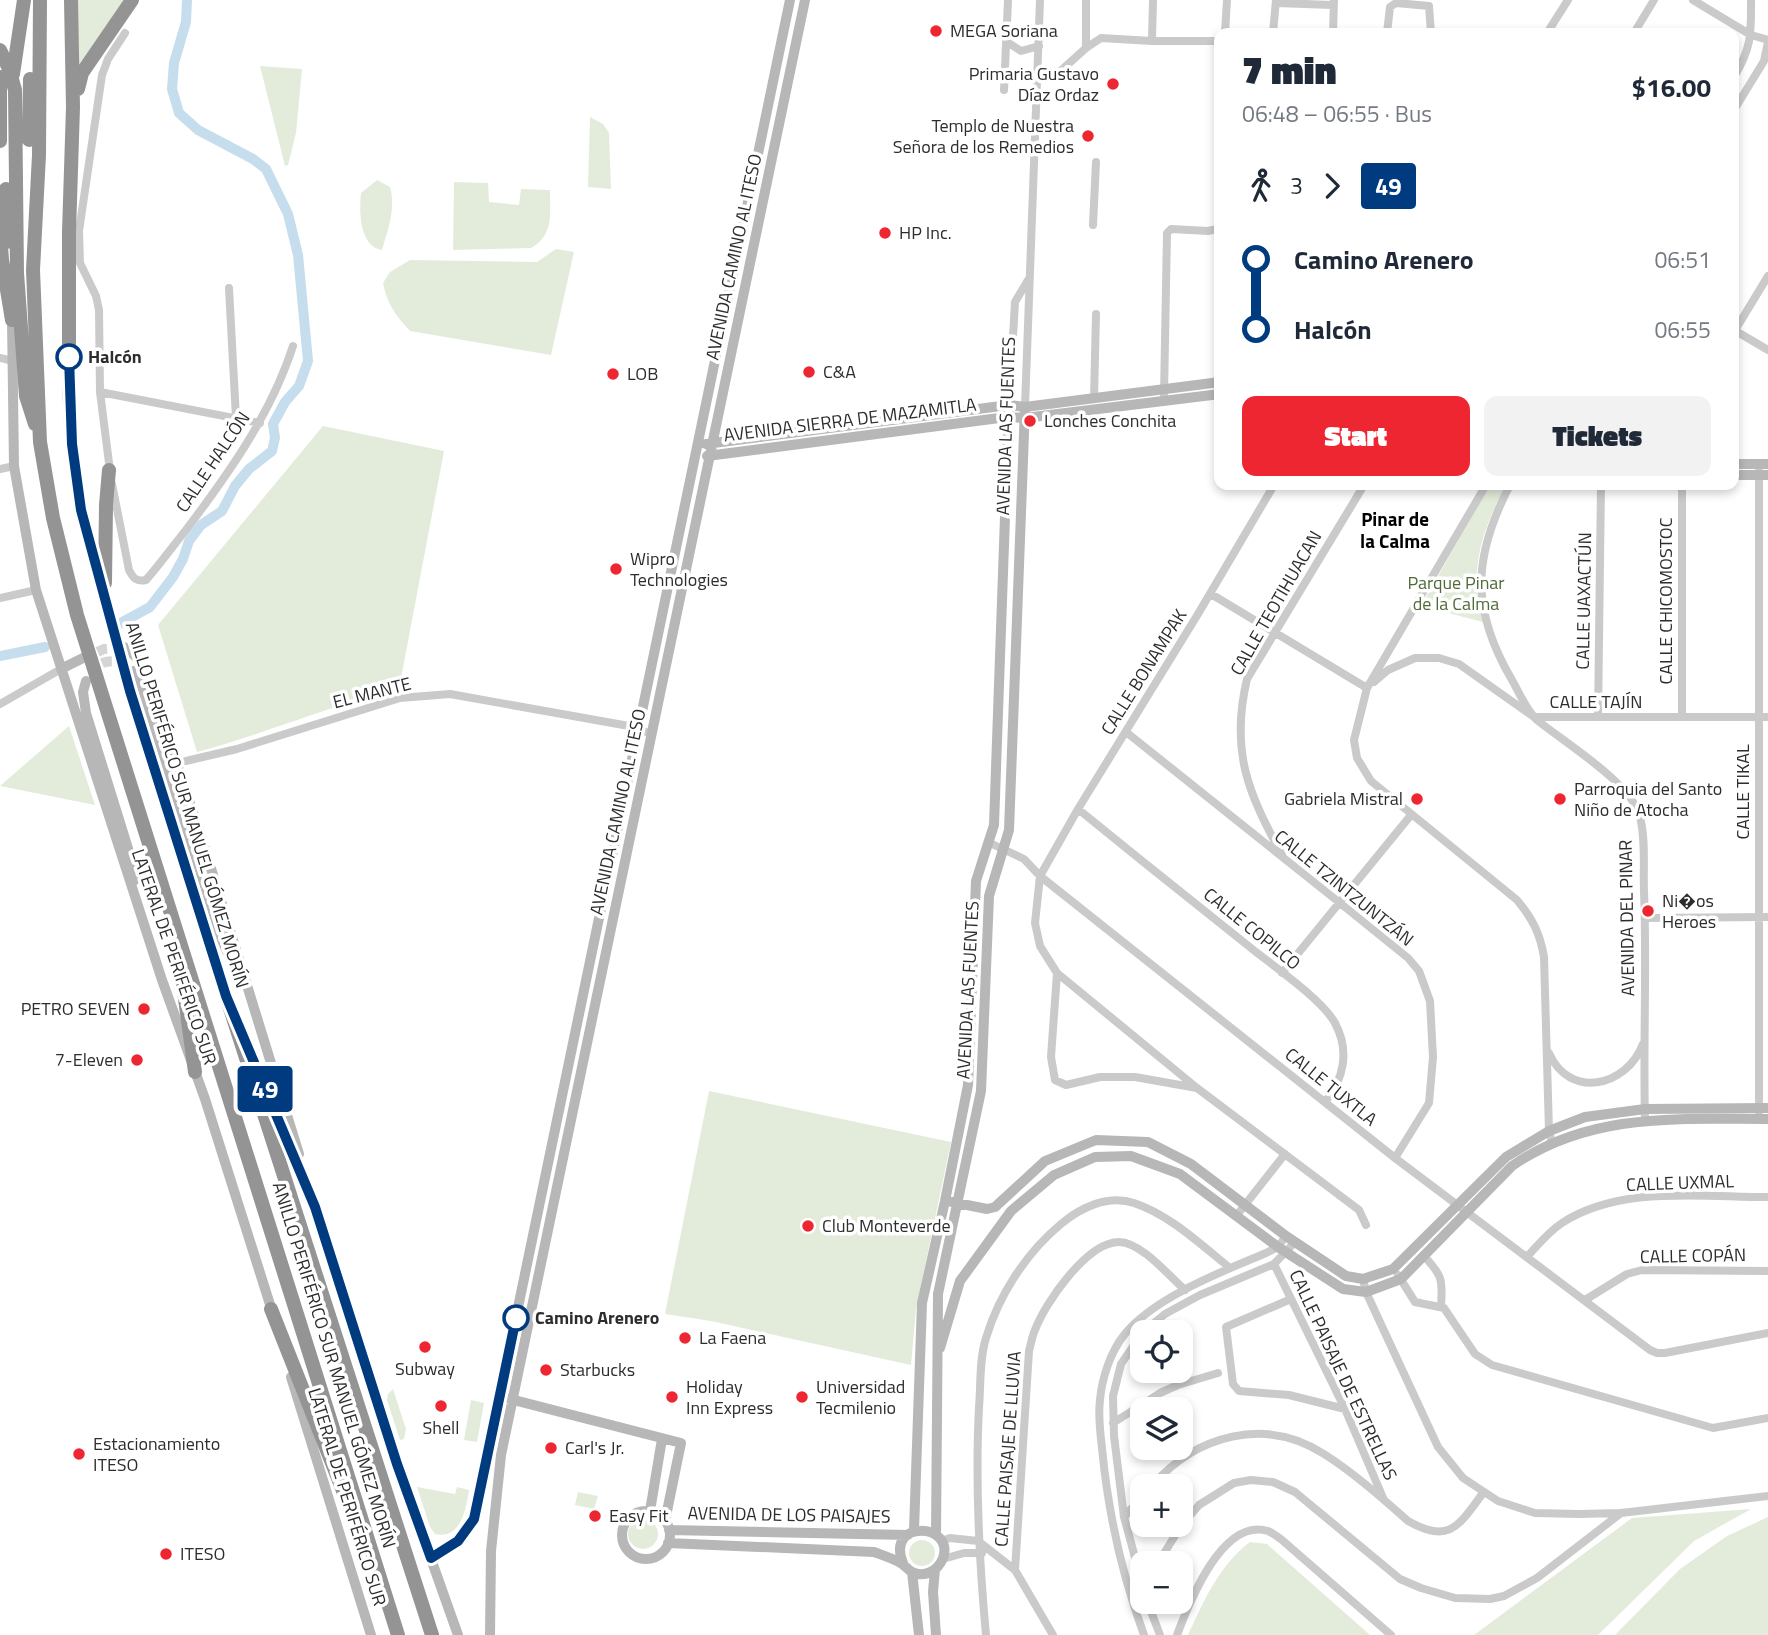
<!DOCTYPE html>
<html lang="en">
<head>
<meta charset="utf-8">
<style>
  :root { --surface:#fff; --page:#f2f2f3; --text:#1f2937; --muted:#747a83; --accent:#ee2631 }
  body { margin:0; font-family:"Titillium Web",sans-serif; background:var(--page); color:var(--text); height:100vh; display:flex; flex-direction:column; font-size:26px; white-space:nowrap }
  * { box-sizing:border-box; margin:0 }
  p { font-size:23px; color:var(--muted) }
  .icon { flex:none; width:38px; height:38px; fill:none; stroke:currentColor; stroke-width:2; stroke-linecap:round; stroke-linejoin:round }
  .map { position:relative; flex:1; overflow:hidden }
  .side { position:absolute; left:1214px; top:28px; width:525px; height:462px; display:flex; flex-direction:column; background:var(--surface); border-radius:14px; box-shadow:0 4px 10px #0003 }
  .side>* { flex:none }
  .badge { padding:0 14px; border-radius:5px; font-size:24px; line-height:46px }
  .fabs { position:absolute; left:1130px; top:1320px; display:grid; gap:14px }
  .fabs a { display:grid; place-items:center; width:63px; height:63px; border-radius:14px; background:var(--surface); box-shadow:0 4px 10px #0003; font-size:35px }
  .map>.badge { position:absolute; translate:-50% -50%; box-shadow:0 0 0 4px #fff }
  .legs { display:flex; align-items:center; gap:10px; height:77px; padding:0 28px; font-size:23px }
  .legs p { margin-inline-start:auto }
  .overview { display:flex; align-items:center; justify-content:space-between; height:119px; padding:0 28px }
  h1 { font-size:38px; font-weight:800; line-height:52px }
  .action { display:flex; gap:14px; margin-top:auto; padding:14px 28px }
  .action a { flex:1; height:80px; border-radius:14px; background:var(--accent); color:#fff; font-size:28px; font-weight:800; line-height:80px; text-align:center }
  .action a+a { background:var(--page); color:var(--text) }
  ul { padding:0 28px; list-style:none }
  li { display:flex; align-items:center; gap:24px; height:70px; font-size:26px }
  li i { display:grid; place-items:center; width:10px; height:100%; margin:0 9px; background:currentColor }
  li i::after { content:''; width:18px; height:18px; margin:-9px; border:5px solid; border-radius:50%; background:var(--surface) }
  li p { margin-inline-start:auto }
  li:first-child i { background:linear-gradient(#0000 50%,currentColor 0) }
  li:last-child i { background:linear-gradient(currentColor 50%,#0000 0) }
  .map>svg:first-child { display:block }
  .green { fill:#e3ecda }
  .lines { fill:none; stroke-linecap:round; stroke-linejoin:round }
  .canal { stroke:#c5dded; stroke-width:10 }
  .secondary-tunnel { stroke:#d5d5d5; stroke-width:10; stroke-dasharray:10 5; stroke-linecap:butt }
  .street { stroke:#cacaca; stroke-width:8 }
  .secondary { stroke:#b7b7b7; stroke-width:10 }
  .highway { stroke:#949494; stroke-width:14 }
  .line-1-casing { stroke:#fff; stroke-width:16 }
  .line-1 { stroke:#003b80; stroke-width:10 }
  .poi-dot { fill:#ee2631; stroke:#fff; stroke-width:2.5 }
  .stop-1-dot { fill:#fff; stroke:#003b80; stroke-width:3.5 }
  .labels { text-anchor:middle; stroke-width:7; stroke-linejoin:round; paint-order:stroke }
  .poi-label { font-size:18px; fill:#2d2d2d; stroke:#fff; text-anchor:start }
  .street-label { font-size:18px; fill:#2d2d2d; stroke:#fff }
  .stop-label { font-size:18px; font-weight:bold; fill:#2d2d2d; stroke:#fff; text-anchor:start }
  .park-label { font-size:18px; fill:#4f6b39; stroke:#fff }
  .neighbourhood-label { font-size:19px; font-weight:bold; fill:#000; stroke:#fff }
</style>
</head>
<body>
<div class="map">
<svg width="1768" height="1635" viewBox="0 0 1768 1635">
  <rect width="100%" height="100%" fill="#fff"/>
  <!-- green -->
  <path class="green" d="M78,0H124L78,67Z
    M260,66L302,69L296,133L288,165L285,166Z
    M590,117L603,124L609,133L611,189L588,187Z
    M377,180L390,187C396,209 388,229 382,250C359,247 359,210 361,193Z
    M454,182L488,183L489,202L519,205L521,189L550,190C550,214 554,235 531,248L453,250Z
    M556,249L574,252L551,355L410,331C396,316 387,304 383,283L390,272L410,260L537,262Z
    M323,426L444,451L399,689C330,705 265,734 197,752L158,625Z
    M1490,485H1506C1490,514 1475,551 1477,584C1477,597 1481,610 1483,622L1421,606Z
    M69,726L95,805L0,786Z
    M709,1091L951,1142L916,1309L911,1365L711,1321L665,1314Z
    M393,1389L406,1429L404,1439L400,1440L387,1400L388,1394Z
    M471,1400L484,1403L477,1442L464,1440Z
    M417,1487L455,1494L457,1487L469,1490C466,1509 461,1540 435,1534L430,1527Z
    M578,1492L598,1496L594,1509L575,1505Z
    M1751,1509L1694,1541L1598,1635H1474L1632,1518Z
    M1768,1517V1635H1615L1680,1569L1727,1536Z
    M628 1534a15 15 0 1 1 30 0a15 15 0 1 1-30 0Z
    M909 1553a13 13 0 1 1 26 0a13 13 0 1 1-26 0Z
    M1250,1542L1267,1544L1370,1635H1188C1203,1602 1220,1564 1250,1542Z"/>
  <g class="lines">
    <!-- canal -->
    <path class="canal" d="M119,624L150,607L173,577L183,559L189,541L201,525L222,511L235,486L249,469L272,451L275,438L273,424L285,402L299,386L308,361L298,255L288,214L266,169L253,159L198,130L179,113L172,89L174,63L186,22L187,0
      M0,656L45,647"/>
    <!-- secondary-tunnel -->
    <path class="secondary-tunnel" d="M84,658L104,649L124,647
      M90,672C100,661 113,658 126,665"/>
    <!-- street -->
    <path class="street" d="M1693,0L1751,35L1768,40
      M1276,3L1333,5
      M1225,33L1227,0
      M1273,33L1276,0
      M1333,33L1334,0
      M1387,33L1390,7L1396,3L1429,6L1431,33
      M1547,33L1568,0
      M1634,33L1654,0
      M1152,41L1153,0
      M1007,42L1021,51L1039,46
      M1086,48V0
      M1037,74L1056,75L1086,48L1101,38L1152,41H1220
      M1734,77C1752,47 1751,34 1751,0
      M1004,90L1008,0
      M1734,110L1764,61L1768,42
      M1093,225L1096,162
      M229,288L236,418
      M1734,330L1768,350
      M1734,332L1768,276
      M0,358L13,361
      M100,392L260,423
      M1164,395L1167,233L1171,229L1208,231L1217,229L1219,222L1220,177
      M1094,398L1096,314
      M1009,405L1015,302L1028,280
      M1025,407L1040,0
      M0,469L14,466
      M110,471L100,392L99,310L96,296L80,263L79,231L102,75L108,59L125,33
      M1759,471V1112
      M112,484L129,570C133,578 136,582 146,580C160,564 173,546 186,530C229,473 271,414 293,346
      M1274,485L1198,614L1078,809L1040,876L1035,923L1040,946L1057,973L1197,1088L1359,1210L1366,1225
      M1486,485L1367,688L1354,740L1357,758L1371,781L1517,900C1532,918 1540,933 1544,957L1549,1131L1552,1143
      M1510,485C1473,556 1470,609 1512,680C1519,692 1526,710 1537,720C1565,743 1632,783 1640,817C1646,840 1643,868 1644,891C1647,967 1643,1043 1645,1120
      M1211,594L1367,688
      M0,598L36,590
      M1374,682L1388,670L1415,658H1439L1459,664L1534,717H1768
      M0,704L61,669
      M1598,717L1601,485
      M1682,717V485
      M1126,732L1340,903L1408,958L1419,971L1430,1001L1433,1057L1429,1103L1395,1158
      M186,761L237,749L400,698L450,694L629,726L652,734
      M1078,809C1137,857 1197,905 1256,952C1278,969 1323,1001 1335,1023C1350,1051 1344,1079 1325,1102
      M990,843L1024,859L1040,876L1395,1158L1650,1350L1657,1353H1665L1768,1333
      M1282,855C1248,793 1230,751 1247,679L1364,485
      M1645,918L1768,917
      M1057,973L1051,1057L1055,1080L1066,1085L1100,1077H1135L1197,1088
      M1282,973L1411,815
      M1549,1053C1569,1099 1626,1088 1643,1044
      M1237,1215L1285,1154
      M1423,1255C1442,1275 1443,1279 1441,1306
      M1527,1257C1538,1245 1548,1232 1562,1223C1620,1185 1702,1197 1768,1197
      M1274,1264L1345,1409L1384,1500
      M1398,1275L1415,1302L1444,1308L1475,1354L1492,1365L1713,1428L1768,1418
      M1363,1279L1366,1292L1438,1447L1463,1478L1498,1501L1535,1513L1579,1514L1621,1513L1768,1496
      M1291,1299L1226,1327L1233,1384L1239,1391L1289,1395L1345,1409
      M1585,1300L1627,1274L1642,1270L1768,1271
      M1143,1332L1121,1364L1113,1396L1114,1436L1124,1517L1143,1587
      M1143,1332L1165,1314L1200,1295L1274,1264L1295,1242
      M1113,1423L1160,1393L1178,1385L1218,1373
      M1152,1486C1196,1435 1265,1416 1324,1454C1354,1473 1382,1498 1408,1521C1450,1545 1459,1525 1483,1493
      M1124,1517L1143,1496
      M941,1541L950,1538L978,1541L1015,1570L1053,1635
      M943,1559L964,1553H982
      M1158,1563L1181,1526L1199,1505L1234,1483L1251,1480L1273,1482L1295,1492L1400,1579L1421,1588L1455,1598L1490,1599L1504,1596L1537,1578L1621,1513
      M1015,1570L1029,1351C1031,1344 1032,1336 1035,1330C1045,1303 1087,1242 1119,1242C1141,1242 1169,1276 1185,1290
      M1147,1601L1160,1635
      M986,1635C979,1559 975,1483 979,1407C981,1385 979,1360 986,1338C999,1295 1026,1253 1061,1224C1080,1208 1108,1194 1134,1203C1170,1215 1200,1244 1230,1268
      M1144,1635C1122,1575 1108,1512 1102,1448C1100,1432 1098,1415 1100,1400C1102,1378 1110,1353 1124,1335C1153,1298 1223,1271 1266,1253L1278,1247L1286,1236
      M1177,1635C1189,1603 1222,1517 1268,1531C1273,1533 1278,1537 1282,1540L1391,1635"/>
    <!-- secondary -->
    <path class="secondary" d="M12,320L14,466L36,590L162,980L205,1099L273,1314
      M706,444L1009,405L1025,407L1220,382
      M707,456L1007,417L1025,418L1220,394
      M1734,464H1768
      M1734,475H1768
      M124,647L140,660L146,672L201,836L299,1154
      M61,669L83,658
      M133,671L144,694L222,940L238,976
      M86,681L83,692L86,713L130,855L135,880
      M952,1202L987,1209L995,1207L1045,1161L1096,1140L1148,1142L1191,1164L1286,1236L1346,1276L1363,1279L1393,1269L1506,1157L1549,1131L1585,1117L1645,1109L1768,1108
      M313,1203L397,1463L458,1635
      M940,1348L960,1281L1011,1211L1054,1175L1095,1157L1131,1156L1180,1174L1278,1247L1343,1289L1366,1292L1401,1279L1512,1166C1590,1112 1678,1119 1768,1119
      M291,1377L371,1635
      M506,1398L681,1443L665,1521
      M650,1511L662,1439
      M622 1535a24 24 0 1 1 48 0a24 24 0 1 1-48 0Z
      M669,1530L908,1535
      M914,1530L922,1303L945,1201L968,1085L976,881L994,825L1009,405
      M936,1535L938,1294L981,1091L989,896L1009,830L1025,407
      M668,1543L874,1552C882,1555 891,1558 899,1562C904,1564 907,1569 912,1572C924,1578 938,1571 943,1558C955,1523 885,1519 903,1563
      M431,1558L459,1541L474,1519L790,0
      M935,1569L933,1592L936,1635
      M912,1572L919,1635
      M490,1635L491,1551L501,1455L805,0"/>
    <!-- highway -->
    <path class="highway" d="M40,0L39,155L33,270L40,442L53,518L77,615L398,1635
      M71,0L73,107L69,232V386L72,444L81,510L130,691L226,996L432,1635
      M0,50L9,69L15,90L17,273L26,396L35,424
      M13,74L24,0
      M0,77V141
      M78,89L82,73L132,0
      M29,140L30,79
      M6,189L7,242
      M0,232L2,260L12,320
      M105,583L106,505L109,470
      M180,962L195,1072
      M265,1089L315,1207
      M271,1309L349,1506"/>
  </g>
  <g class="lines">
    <defs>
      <path id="line-1" d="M69,357L72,444L81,510L130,691L226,996L315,1207L397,1464L431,1558L458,1541L474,1519L516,1318"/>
    </defs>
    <!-- line-1 casing -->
    <use href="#line-1" class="line-1-casing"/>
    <!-- line-1 -->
    <use href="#line-1" class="line-1"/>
  </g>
  <!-- markers -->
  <g class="poi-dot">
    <circle cx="936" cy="31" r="7"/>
    <circle cx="1113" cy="84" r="7"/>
    <circle cx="1088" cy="136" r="7"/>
    <circle cx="885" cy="233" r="7"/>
    <circle cx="809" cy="372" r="7"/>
    <circle cx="613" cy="374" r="7"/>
    <circle cx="1030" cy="421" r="7"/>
    <circle cx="616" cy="569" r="7"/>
    <circle cx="1417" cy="799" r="7"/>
    <circle cx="1560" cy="799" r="7"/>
    <circle cx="1648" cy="911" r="7"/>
    <circle cx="144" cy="1009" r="7"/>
    <circle cx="137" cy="1060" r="7"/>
    <circle cx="808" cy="1226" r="7"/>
    <circle cx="685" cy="1338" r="7"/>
    <circle cx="425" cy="1347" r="7"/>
    <circle cx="546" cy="1370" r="7"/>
    <circle cx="672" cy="1397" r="7"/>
    <circle cx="802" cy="1397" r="7"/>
    <circle cx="441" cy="1406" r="7"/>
    <circle cx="551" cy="1448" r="7"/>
    <circle cx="79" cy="1454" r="7"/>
    <circle cx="595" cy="1516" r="7"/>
    <circle cx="166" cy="1554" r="7"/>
  </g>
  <g class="stop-1-dot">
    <circle cx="69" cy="357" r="12"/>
    <circle cx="516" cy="1318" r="12"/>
  </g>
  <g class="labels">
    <!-- poi labels -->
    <g class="poi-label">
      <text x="950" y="37">MEGA Soriana</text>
      <text x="1099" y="80" text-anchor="end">Primaria Gustavo<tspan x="1099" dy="21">Díaz Ordaz</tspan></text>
      <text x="1074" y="132" text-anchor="end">Templo de Nuestra<tspan x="1074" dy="21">Señora de los Remedios</tspan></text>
      <text x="899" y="239">HP Inc.</text>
      <text x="823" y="378">C&amp;A</text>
      <text x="627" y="380">LOB</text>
      <text x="1044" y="427">Lonches Conchita</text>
      <text x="630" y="565">Wipro<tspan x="630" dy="21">Technologies</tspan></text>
      <text x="1574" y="795">Parroquia del Santo<tspan x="1574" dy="21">Niño de Atocha</tspan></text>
      <text x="1403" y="805" text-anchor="end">Gabriela Mistral</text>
      <text x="1662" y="907">Ni�os<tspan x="1662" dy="21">Heroes</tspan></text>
      <text x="130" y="1015" text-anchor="end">PETRO SEVEN</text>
      <text x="123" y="1066" text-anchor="end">7-Eleven</text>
      <text x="822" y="1232">Club Monteverde</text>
      <text x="699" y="1344">La Faena</text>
      <text x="425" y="1375" text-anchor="middle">Subway</text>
      <text x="560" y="1376">Starbucks</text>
      <text x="686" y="1393">Holiday<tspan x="686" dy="21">Inn Express</tspan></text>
      <text x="816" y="1393">Universidad<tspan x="816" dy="21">Tecmilenio</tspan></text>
      <text x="441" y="1434" text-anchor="middle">Shell</text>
      <text x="93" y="1450">Estacionamiento<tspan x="93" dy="21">ITESO</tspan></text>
      <text x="565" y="1454">Carl's Jr.</text>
      <text x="609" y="1522">Easy Fit</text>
      <text x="180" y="1560">ITESO</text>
    </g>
    <!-- street labels -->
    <g class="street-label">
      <text transform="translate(734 257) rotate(-78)" y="6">AVENIDA CAMINO AL ITESO</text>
      <text transform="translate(850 420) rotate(-7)" y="6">AVENIDA SIERRA DE MAZAMITLA</text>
      <text transform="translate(1006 426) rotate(-88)" y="6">AVENIDA LAS FUENTES</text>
      <text transform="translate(213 462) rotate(-56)" y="6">CALLE HALCÓN</text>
      <text transform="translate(1584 601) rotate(-89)" y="6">CALLE UAXACTÚN</text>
      <text transform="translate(1666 601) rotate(-90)" y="6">CALLE CHICOMOSTOC</text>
      <text transform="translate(1276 603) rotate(-60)" y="6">CALLE TEOTIHUACAN</text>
      <text transform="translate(1144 672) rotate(-58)" y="6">CALLE BONAMPAK</text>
      <text transform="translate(372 693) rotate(-14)" y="6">EL MANTE</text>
      <text x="1596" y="708">CALLE TAJÍN</text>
      <text transform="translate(1743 792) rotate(-90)" y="6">CALLE TIKAL</text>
      <text transform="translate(187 805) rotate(73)" y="6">ANILLO PERIFÉRICO SUR MANUEL GÓMEZ MORÍN</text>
      <text transform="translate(618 812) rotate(-78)" y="6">AVENIDA CAMINO AL ITESO</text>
      <text transform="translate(1344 888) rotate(39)" y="6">CALLE TZINTZUNTZÁN</text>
      <text transform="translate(1627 918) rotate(-91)" y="6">AVENIDA DEL PINAR</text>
      <text transform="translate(1252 929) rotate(39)" y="6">CALLE COPILCO</text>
      <text transform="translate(174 957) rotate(71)" y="6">LATERAL DE PERIFÉRICO SUR</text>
      <text transform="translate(968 990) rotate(-87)" y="6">AVENIDA LAS FUENTES</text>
      <text transform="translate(1331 1087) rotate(39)" y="6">CALLE TUXTLA</text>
      <text transform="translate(1680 1183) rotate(-2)" y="6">CALLE UXMAL</text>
      <text transform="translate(1693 1256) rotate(-1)" y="6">CALLE COPÁN</text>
      <text transform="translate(334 1365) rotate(73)" y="6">ANILLO PERIFÉRICO SUR MANUEL GÓMEZ MORÍN</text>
      <text transform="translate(1343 1375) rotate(65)" y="6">CALLE PAISAJE DE ESTRELLAS</text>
      <text transform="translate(1008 1449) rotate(-86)" y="6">CALLE PAISAJE DE LLUVIA</text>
      <text transform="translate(347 1497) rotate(73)" y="6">LATERAL DE PERIFÉRICO SUR</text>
      <text transform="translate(789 1515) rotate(1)" y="6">AVENIDA DE LOS PAISAJES</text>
    </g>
    <!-- stop labels -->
    <g class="stop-label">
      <text x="88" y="363">Halcón</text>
      <text x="535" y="1324">Camino Arenero</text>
    </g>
    <!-- park labels -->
    <g class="park-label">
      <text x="1456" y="589">Parque Pinar<tspan x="1456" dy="21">de la Calma</tspan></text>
    </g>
    <!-- neighbourhood labels -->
    <g class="neighbourhood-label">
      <text x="1395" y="526">Pinar de<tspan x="1395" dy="22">la Calma</tspan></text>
    </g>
  </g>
</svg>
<div class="fabs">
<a><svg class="icon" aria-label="locate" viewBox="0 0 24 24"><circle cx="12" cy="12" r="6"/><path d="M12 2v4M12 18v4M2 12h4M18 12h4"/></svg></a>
<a><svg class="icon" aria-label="layers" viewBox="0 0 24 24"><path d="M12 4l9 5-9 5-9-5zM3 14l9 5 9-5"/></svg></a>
<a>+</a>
<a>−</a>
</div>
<b class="badge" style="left:265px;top:1089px;background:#003b80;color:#fff">49</b>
<section class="side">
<div class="overview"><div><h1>7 min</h1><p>06:48 – 06:55 · Bus</p></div><b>$16.00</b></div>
<div class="legs"><svg class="icon" aria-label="walk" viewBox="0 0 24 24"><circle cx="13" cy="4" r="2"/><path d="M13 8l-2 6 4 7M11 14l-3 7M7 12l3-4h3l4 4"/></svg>3<svg class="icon" aria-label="forward" viewBox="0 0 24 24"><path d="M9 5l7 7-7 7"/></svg><b class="badge" style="background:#003b80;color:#fff">49</b></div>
<ul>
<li><i style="color:#003b80"></i><b>Camino Arenero</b><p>06:51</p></li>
<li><i style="color:#003b80"></i><b>Halcón</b><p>06:55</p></li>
</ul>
<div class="action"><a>Start</a><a>Tickets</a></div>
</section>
</div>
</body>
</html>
